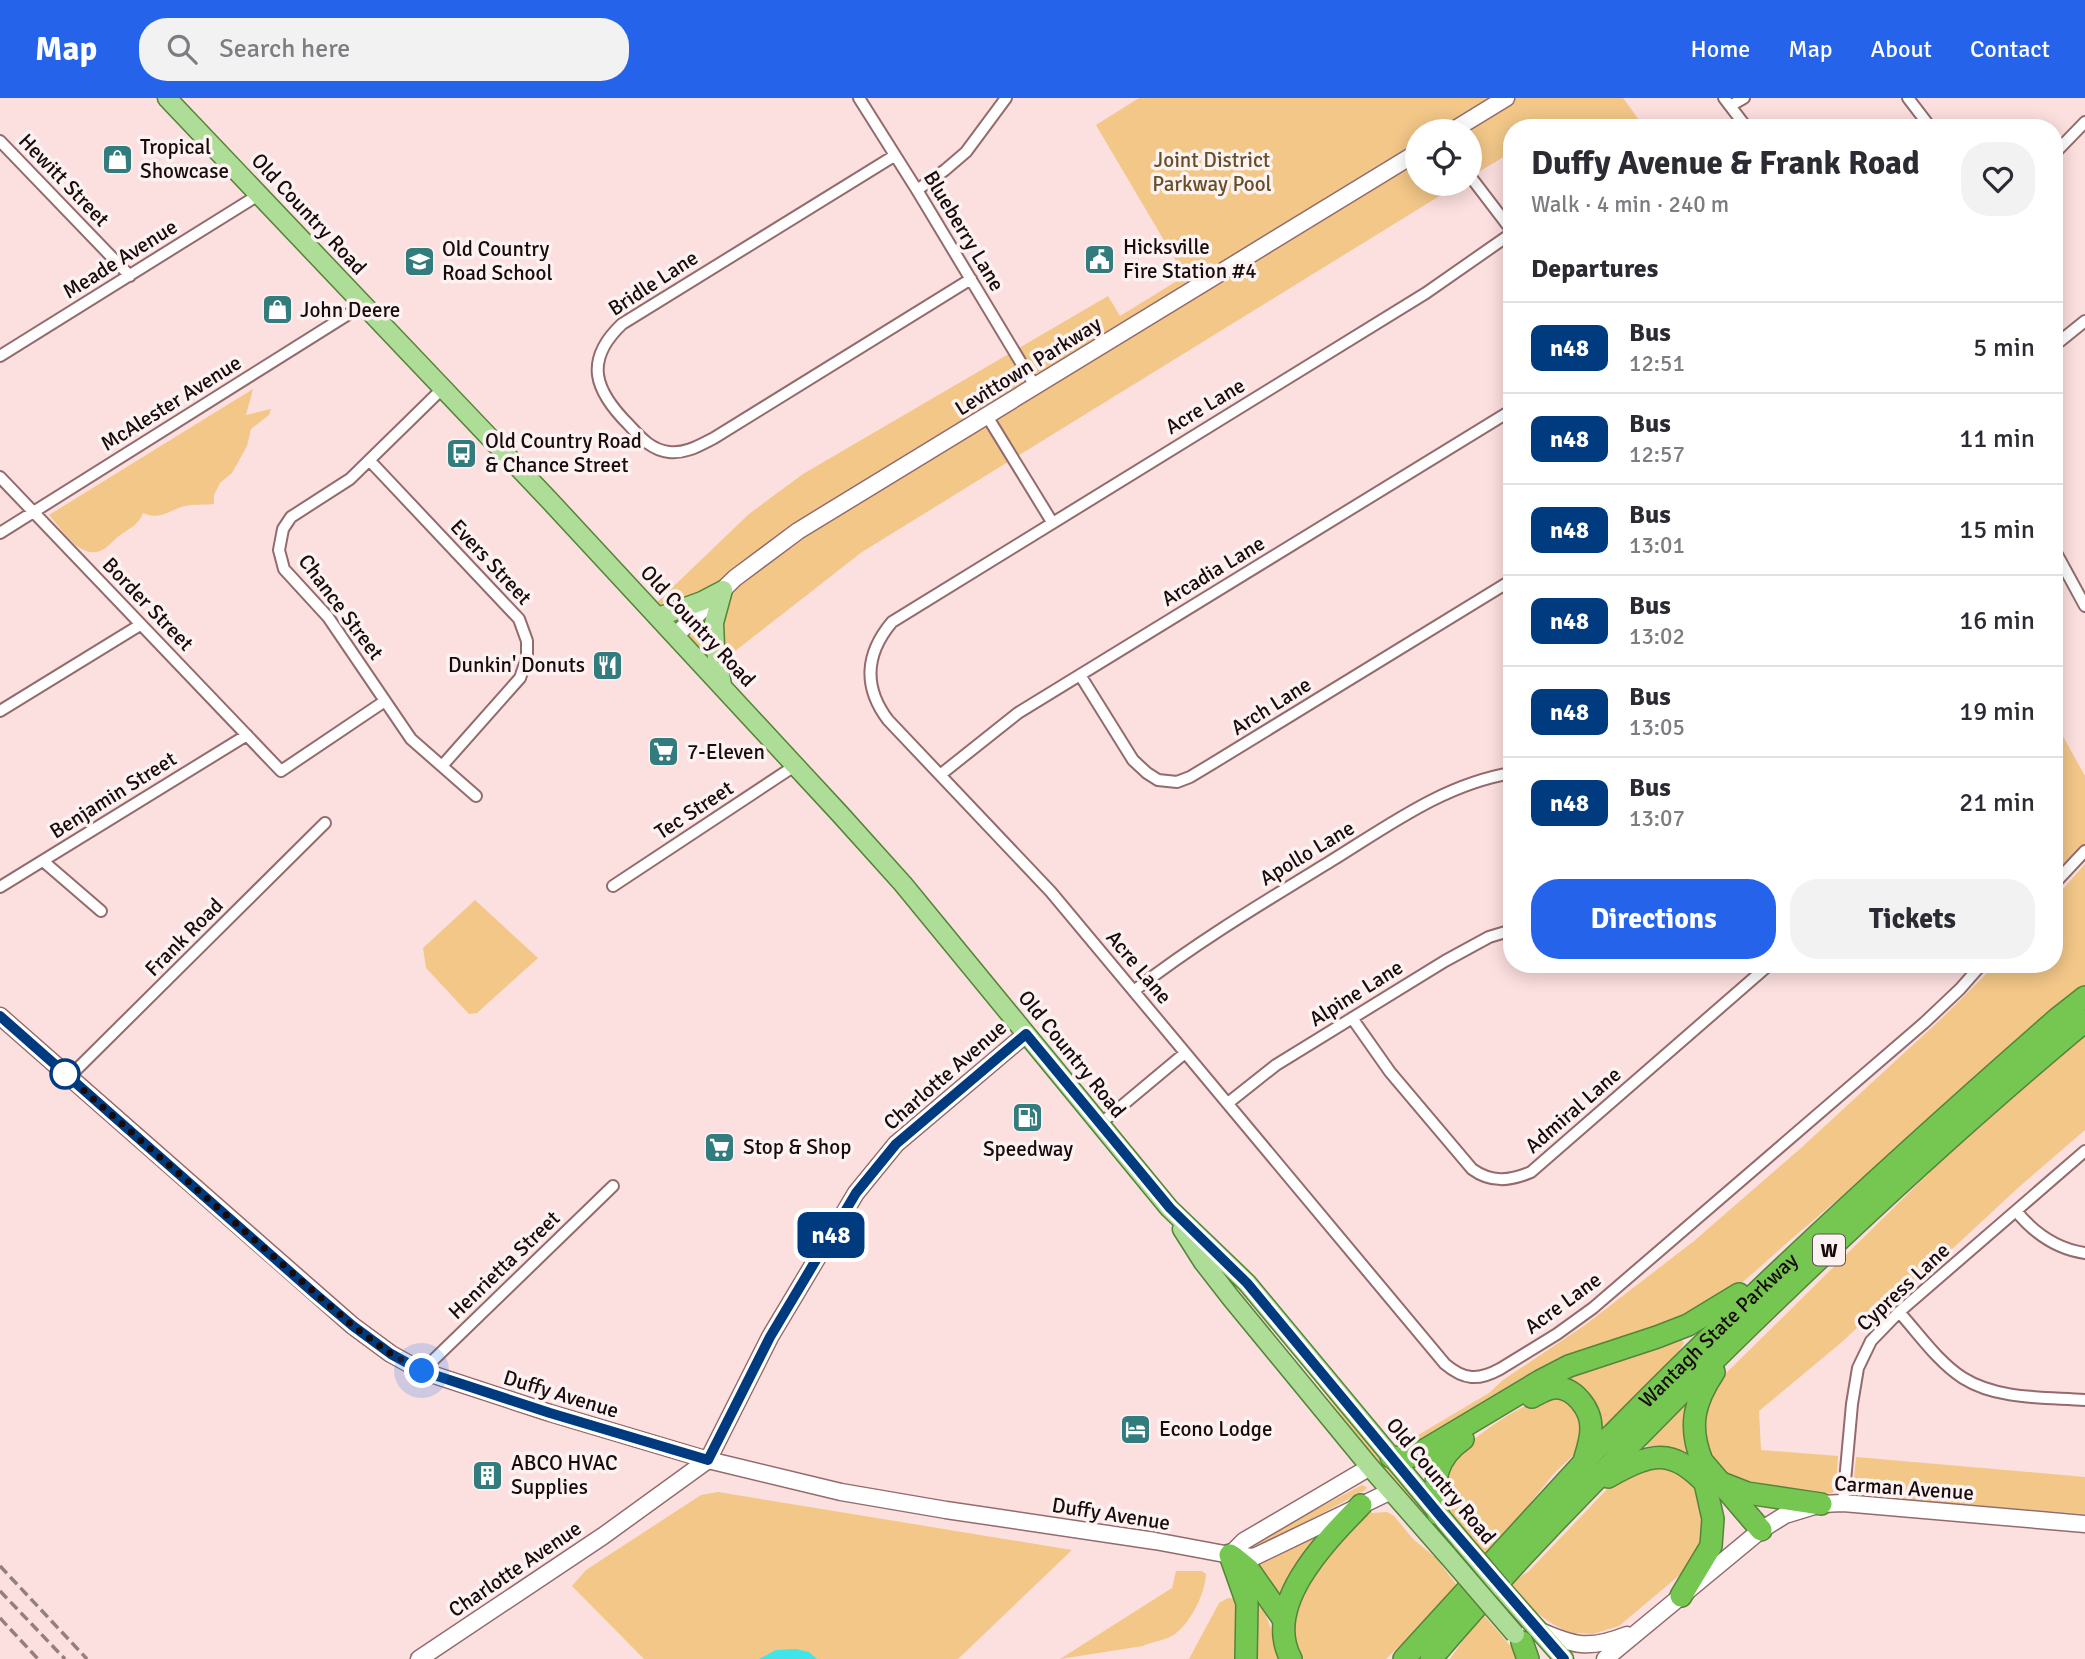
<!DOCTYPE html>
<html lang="en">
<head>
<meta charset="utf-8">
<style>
  :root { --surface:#fff; --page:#f2f2f3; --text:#2b2b33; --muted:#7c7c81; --line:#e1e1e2; --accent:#2563eb }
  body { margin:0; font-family:Signika,sans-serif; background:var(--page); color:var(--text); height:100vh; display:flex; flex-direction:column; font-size:26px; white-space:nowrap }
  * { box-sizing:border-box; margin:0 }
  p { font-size:23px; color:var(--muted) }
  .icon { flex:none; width:38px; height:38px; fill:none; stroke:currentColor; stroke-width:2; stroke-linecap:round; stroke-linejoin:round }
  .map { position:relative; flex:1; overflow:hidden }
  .drawer { position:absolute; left:1503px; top:21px; width:560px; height:854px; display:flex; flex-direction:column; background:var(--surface); border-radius:28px; box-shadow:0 4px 18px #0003 }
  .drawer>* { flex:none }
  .badge { padding:0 14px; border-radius:10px; font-size:24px; line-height:46px }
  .fabs { position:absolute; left:1405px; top:21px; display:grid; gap:14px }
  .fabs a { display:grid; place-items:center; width:77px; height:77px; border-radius:50%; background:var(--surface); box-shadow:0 4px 18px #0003; font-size:35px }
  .you { position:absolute; width:35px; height:35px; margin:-18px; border:5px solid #fff; border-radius:50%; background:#1a73e8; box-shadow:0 0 0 10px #1a73e833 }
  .map>.badge { position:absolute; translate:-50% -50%; box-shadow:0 0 0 4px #fff }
  h2 { padding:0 28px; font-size:26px; line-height:63px }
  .round { display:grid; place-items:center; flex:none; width:74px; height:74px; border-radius:28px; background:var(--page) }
  .head { display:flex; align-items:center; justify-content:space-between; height:119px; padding:0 28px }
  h1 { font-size:33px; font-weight:800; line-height:52px }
  .button { display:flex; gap:14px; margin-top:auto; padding:14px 28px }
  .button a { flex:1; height:80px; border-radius:28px; background:var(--accent); color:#fff; font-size:28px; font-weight:800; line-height:80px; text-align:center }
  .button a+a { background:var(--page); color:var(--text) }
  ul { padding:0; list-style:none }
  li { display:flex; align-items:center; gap:21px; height:91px; padding:0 28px; border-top:2px solid var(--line) }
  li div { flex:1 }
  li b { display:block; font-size:26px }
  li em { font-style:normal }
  li .badge { min-width:77px; font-weight:700; text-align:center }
  header { display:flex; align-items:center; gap:42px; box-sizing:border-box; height:98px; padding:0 35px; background:var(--accent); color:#fff }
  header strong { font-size:33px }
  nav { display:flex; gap:38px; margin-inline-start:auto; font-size:24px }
  .search { width:490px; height:63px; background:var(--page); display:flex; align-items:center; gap:18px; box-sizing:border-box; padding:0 24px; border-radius:28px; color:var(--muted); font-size:26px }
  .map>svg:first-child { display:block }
  .green { fill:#f2c788 }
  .water { fill:#3fe5e8 }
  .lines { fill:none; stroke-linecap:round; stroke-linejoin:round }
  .street-casing { stroke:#946b6c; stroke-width:14 }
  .secondary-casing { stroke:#946b6c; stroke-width:19 }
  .primary-casing { stroke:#558439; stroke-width:21 }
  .highway-casing { stroke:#558439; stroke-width:24 }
  .street { stroke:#fff; stroke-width:10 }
  .secondary { stroke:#fff; stroke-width:16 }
  .primary { stroke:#addd97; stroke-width:18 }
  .highway { stroke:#76c652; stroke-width:21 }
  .rail { stroke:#957e7e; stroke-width:3.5; stroke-dasharray:10 5; stroke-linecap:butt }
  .primary-bridge-casing { stroke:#558439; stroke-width:21; stroke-linecap:butt }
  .primary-bridge { stroke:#addd97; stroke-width:18 }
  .line-casing { stroke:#fff; stroke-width:16 }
  .line { stroke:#003b80; stroke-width:10 }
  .walk { stroke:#190a0b; stroke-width:7; stroke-dasharray:0 12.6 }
  .stop-dot { fill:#fff; stroke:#003b80; stroke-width:3.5 }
  .labels { text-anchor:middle; stroke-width:7; stroke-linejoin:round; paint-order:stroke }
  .shield { fill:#fcf2f2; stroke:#5d5050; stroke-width:2 }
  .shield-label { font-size:19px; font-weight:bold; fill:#190a0b }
  .poi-label { font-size:21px; fill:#190a0b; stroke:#fcf2f2; text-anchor:start }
  .park-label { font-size:21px; fill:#674e27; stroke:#fcf2f2 }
  .street-label { font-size:21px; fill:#190a0b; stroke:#fcf2f2 }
</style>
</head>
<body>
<header>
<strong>Map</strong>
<div class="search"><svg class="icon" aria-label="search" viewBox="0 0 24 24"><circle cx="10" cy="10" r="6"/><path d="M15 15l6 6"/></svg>Search here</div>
<nav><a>Home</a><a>Map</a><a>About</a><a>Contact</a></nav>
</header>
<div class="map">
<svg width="2085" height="1561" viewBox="0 0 2085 1561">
  <rect width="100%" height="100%" fill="#fcdfdf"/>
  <!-- green -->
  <path class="green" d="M1139,0H1623L1645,30H1512V54L1470,79V33H1418V86H1459L862,454L712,571L652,509L749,416L803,376L1108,198L1120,218L1185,178L1096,27Z
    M253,291L246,317L271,311L269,317L251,331L247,348L232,375L220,385L214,397V406C205,407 194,406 185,408C169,412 160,423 143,415C139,427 128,431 119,438C112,443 106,453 96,454C77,457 60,429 49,417Z
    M2054,622L2085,678V749L2054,782Z
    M2085,766V889C1990,969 1897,1052 1802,1132C1773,1156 1747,1183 1716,1205L1414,1353H1401L1398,1349L1489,1295L1503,1282L1585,1227L1694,1143L1801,1050L1941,921L1996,866H2054L2055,800Z
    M475,802L538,860L477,915L469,916L426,870L423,850Z
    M2085,935V1032L2019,1089L1894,1205L1860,1227L1843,1243L1759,1313L1761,1352L1838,1358L1836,1391L1832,1395L1826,1396L1744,1387L1722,1373L1707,1357L1701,1318L1712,1289L1936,1068Z
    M1681,1241L1684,1245L1669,1267L1594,1344L1561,1284L1578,1272Z
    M1320,1289L1378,1354L1490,1489C1426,1429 1372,1359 1320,1289Z
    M1699,1289L1690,1357L1661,1348H1645L1665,1321Z
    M1555,1297C1575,1306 1589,1316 1583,1341C1579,1356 1561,1367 1552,1378C1530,1405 1509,1433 1488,1459C1474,1448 1447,1417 1445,1399C1444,1388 1446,1376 1447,1364C1476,1338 1516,1306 1555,1297Z
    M1856,1359L2085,1379V1416L1859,1398L1858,1390H1853Z
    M1648,1370L1669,1372L1689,1383L1701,1399L1705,1446L1694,1465L1619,1528L1593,1536L1563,1534L1562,1531C1538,1519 1527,1505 1510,1485L1528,1474L1612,1386Z
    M1362,1387L1367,1389L1365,1392L1249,1455L1247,1448Z
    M718,1394L1072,1452L958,1561H644L572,1488L586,1472L701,1397Z
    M1371,1413L1372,1415L1387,1414L1394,1418L1413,1441L1436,1460L1459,1490L1386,1561H1298L1290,1516L1298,1494L1356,1420Z
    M1317,1436L1318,1439L1279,1499L1254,1467Z
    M1176,1473H1202L1206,1476C1205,1496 1191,1524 1175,1536C1165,1543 1153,1543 1143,1548L1060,1561L1172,1490Z
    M1250,1489C1267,1511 1272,1535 1280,1561H1253Z
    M1228,1500L1236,1501L1242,1509L1239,1561H1189L1219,1505Z
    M1482,1515L1513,1551L1516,1561H1450Z"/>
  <!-- water -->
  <path class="water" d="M796,1551L809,1554L817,1561H759L776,1552Z"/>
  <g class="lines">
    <defs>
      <path id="street" d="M859,0L917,92L1035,288
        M1724,0L1747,30
        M1908,0L1931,30
        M1730,8L1744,0
        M0,43L130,178
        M2054,56L2085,24
        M894,58L622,226C583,263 595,293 629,327C640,339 651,352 669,354C686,356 700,347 714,340L971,181
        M1470,78L1512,133
        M917,92L945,72L966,54L1006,0
        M1512,135L1426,195L892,524C865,556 863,589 888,622L1051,794L1445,1266C1464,1282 1478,1283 1500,1271L1557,1236L1593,1210L1924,925L1960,891L1982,866
        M2054,248L2085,223
        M0,258L260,96
        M443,290L350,381L291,419L283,431L279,452L284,471L328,519L411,641L476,698
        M987,318L1052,424
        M370,363L519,521L527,543V560L520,580L442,668
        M0,379L281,673L385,603
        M0,435L363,207
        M2054,451L2085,508
        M1080,577L1133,662L1147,675L1158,682L1177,684L1190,679L1210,667L1512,482
        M0,613L140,527
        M940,677L1018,615L1512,312
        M43,763L101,813
        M2054,786L2085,753
        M613,788L796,667
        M0,789L247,637
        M1135,892C1197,844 1264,804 1331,763C1388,728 1444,686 1512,675
        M1352,920L1390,974L1472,1071C1491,1085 1510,1083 1531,1074L1770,866
        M69,979L325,725
        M1228,1005L1276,967L1445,863L1489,839L1512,832
        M1100,1026L1185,955
        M2016,1113C2034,1135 2057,1151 2085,1155
        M1899,1214C1919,1236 1938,1264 1963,1280C1998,1302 2045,1299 2085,1302
        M422,1273L613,1088
        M1843,1405L1852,1306L1858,1270L1871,1243L1899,1214L2085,1053"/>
      <path id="secondary" d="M1452,33L1506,0
        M675,538L735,480L798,433L1418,54
        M0,918L353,1228L391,1256L422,1273L550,1315L708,1362L841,1394L946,1412L1155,1443L1230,1457L1254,1459L1391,1393
        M1230,1457L1244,1443L1370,1369
        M1538,1532C1574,1548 1589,1552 1627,1537
        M419,1561L603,1438L708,1362L770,1239L856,1095L896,1046L1026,936
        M1605,1561L1761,1432L1785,1417L1821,1406L1843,1405L2085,1426"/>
      <path id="primary" d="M167,0L550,403L840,716L903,786L1169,1110L1247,1185L1463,1445
        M658,519L702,503L723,492
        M722,587L715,548L714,525L723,492
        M1182,1131L1203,1164L1231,1200L1370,1369L1448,1458
        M1502,1491L1564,1561"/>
      <g id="highway">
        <path d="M1714,1274C1694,1304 1688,1328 1702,1363L1761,1432"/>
        <path d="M1532,1299C1538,1296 1545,1291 1553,1290C1574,1288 1591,1311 1591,1330C1591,1342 1587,1353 1584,1363"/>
        <path d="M1391,1359L1407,1360L1418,1356L1540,1283L1569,1268L1657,1239L1688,1227L1739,1196"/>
        <path d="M1608,1379C1651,1355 1672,1348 1708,1388"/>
        <path d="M1724,1386L1747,1395L1821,1406"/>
        <path d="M1438,1416C1433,1384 1434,1361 1463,1341"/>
        <path d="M1230,1457L1247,1505L1246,1561"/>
        <path d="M1233,1459L1249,1472L1284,1522"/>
        <path d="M1681,1498L1711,1448L1713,1421L1705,1385"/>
        <path d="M1522,1544L1528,1561"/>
        <path d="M1291,1561C1262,1507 1326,1443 1361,1407"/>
        <path id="s1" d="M1404,1561L1597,1350L1613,1336C1755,1191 1904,1055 2057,921L2085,899"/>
        <path d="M1431,1561C1507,1471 1590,1387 1673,1303C1805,1171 1941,1043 2085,923"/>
      </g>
    </defs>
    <!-- street casing -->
    <use href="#street" class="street-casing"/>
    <!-- secondary casing -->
    <use href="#secondary" class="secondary-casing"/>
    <!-- primary casing -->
    <use href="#primary" class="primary-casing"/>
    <!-- highway casing -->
    <use href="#highway" class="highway-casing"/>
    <!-- street -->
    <use href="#street" class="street"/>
    <!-- secondary -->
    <use href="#secondary" class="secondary"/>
    <!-- primary -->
    <use href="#primary" class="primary"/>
    <!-- highway -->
    <use href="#highway" class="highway"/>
    <!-- rail -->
    <path class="rail" d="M0,1468L87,1561
      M0,1493L65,1561
      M0,1520L38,1561"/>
    <defs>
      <path id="primary-bridge" d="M1463,1445L1502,1491
        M1448,1458L1515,1536"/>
    </defs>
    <!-- primary-bridge casing -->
    <use href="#primary-bridge" class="primary-bridge-casing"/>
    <!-- primary-bridge -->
    <use href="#primary-bridge" class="primary-bridge"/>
  </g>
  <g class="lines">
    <defs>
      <path id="line" d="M0,918L314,1195L353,1228L391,1256L422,1273L550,1315L708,1362L770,1239L856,1095L896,1046L1026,936L1170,1110L1247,1185L1442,1420L1564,1561"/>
    </defs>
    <!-- line casing -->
    <use href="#line" class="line-casing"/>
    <!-- line -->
    <use href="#line" class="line"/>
    <!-- walk -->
    <path class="walk" d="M65,976L353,1228L391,1256L422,1273"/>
  </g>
  <!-- icons -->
  <defs>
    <symbol id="shop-square" viewBox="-11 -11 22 22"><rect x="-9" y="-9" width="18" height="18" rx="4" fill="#337c7e" stroke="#fcf2f2"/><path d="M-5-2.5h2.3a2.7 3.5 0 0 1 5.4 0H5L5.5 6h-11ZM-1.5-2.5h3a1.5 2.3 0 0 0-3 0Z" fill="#fff"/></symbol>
    <symbol id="civic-square" viewBox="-11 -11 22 22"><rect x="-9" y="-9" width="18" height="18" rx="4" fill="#337c7e" stroke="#fcf2f2"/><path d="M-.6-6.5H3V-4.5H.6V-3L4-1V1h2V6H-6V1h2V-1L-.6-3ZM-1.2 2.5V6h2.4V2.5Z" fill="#fff"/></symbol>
    <symbol id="school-square" viewBox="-11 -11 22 22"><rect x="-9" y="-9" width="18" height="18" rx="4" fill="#337c7e" stroke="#fcf2f2"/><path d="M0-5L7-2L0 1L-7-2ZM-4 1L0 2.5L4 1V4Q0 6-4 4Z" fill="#fff"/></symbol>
    <symbol id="bus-square" viewBox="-11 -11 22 22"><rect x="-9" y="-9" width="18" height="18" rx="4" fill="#337c7e" stroke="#fcf2f2"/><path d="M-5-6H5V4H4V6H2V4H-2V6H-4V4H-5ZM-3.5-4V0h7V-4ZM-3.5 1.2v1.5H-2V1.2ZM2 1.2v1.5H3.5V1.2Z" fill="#fff"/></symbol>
    <symbol id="restaurant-square" viewBox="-11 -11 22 22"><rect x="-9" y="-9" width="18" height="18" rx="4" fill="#337c7e" stroke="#fcf2f2"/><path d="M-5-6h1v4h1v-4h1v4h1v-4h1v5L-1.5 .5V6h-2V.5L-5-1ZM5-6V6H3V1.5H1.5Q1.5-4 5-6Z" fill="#fff"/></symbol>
    <symbol id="supermarket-square" viewBox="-11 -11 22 22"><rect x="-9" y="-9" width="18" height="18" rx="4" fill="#337c7e" stroke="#fcf2f2"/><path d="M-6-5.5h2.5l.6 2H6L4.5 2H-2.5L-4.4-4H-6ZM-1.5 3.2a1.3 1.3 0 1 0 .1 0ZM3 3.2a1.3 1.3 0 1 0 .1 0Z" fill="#fff"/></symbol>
    <symbol id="fuel-square" viewBox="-11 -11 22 22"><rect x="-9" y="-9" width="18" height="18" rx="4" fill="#337c7e" stroke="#fcf2f2"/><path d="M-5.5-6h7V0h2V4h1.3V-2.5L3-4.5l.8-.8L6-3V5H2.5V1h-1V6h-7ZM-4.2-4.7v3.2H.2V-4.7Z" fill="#fff"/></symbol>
    <symbol id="hotel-square" viewBox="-11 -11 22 22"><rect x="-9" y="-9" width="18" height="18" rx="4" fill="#337c7e" stroke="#fcf2f2"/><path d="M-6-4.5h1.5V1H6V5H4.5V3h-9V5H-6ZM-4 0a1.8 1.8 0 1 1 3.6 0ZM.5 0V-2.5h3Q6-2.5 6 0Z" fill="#fff"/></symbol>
    <symbol id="building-square" viewBox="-11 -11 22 22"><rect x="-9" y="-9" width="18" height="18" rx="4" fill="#337c7e" stroke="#fcf2f2"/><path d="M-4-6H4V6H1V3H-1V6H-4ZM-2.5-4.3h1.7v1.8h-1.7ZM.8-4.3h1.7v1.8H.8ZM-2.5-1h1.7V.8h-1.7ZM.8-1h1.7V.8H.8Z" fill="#fff"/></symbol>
  </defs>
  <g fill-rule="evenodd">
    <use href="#shop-square" x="100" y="44" width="35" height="35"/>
    <use href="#civic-square" x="1082" y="144" width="35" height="35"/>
    <use href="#school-square" x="402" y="146" width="35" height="35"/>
    <use href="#shop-square" x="260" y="194" width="35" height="35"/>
    <use href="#bus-square" x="444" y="338" width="35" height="35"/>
    <use href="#restaurant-square" x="590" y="550" width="35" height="35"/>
    <use href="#supermarket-square" x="646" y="636" width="35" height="35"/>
    <use href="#fuel-square" x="1010" y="1002" width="35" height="35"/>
    <use href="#supermarket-square" x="702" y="1032" width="35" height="35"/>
    <use href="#hotel-square" x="1118" y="1314" width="35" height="35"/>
    <use href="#building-square" x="470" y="1360" width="35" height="35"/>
  </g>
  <!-- markers -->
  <circle class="stop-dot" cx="65" cy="976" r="14"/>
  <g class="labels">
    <!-- shield labels -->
    <rect class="shield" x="1813" y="1136.5" width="32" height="31" rx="5"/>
    <g class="shield-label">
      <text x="1829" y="1159">W</text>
    </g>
    <!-- poi labels -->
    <g class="poi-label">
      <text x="140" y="56">Tropical<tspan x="140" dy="24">Showcase</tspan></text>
      <text x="1123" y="156">Hicksville<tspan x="1123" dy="24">Fire Station #4</tspan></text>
      <text x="442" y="158">Old Country<tspan x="442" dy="24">Road School</tspan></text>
      <text x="300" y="219">John Deere</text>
      <text x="485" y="350">Old Country Road<tspan x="485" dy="24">&amp; Chance Street</tspan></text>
      <text x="585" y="574" text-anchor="end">Dunkin' Donuts</text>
      <text x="687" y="661">7-Eleven</text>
      <text x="743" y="1056">Stop &amp; Shop</text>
      <text x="1028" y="1058" text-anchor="middle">Speedway</text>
      <text x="1159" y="1338">Econo Lodge</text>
      <text x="511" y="1372">ABCO HVAC<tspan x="511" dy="24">Supplies</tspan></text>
    </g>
    <!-- park labels -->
    <g class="park-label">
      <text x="1212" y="69">Joint District<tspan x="1212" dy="24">Parkway Pool</tspan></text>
    </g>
    <!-- street labels -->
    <g class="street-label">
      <text transform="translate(64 82) rotate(46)" y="7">Hewitt Street</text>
      <text transform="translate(309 116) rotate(47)" y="7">Old Country Road</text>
      <text transform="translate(964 133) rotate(59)" y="7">Blueberry Lane</text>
      <text transform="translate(120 161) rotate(-32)" y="7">Meade Avenue</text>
      <text transform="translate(653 185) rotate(-33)" y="7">Bridle Lane</text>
      <text transform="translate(1028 268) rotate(-32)" y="7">Levittown Parkway</text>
      <text transform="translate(171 305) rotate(-32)" y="7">McAlester Avenue</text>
      <text transform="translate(1205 308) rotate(-31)" y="7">Acre Lane</text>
      <text transform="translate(491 464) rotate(47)" y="7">Evers Street</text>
      <text transform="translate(1213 473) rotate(-31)" y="7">Arcadia Lane</text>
      <text transform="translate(148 506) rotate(46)" y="7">Border Street</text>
      <text transform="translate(341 509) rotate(53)" y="7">Chance Street</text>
      <text transform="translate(698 528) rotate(47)" y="7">Old Country Road</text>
      <text transform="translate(1271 608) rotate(-32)" y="7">Arch Lane</text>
      <text transform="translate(113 697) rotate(-32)" y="7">Benjamin Street</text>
      <text transform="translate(694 712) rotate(-33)" y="7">Tec Street</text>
      <text transform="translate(1307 755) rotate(-31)" y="7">Apollo Lane</text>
      <text transform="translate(184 839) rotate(-45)" y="7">Frank Road</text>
      <text transform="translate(1139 869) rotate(50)" y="7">Acre Lane</text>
      <text transform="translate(1356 895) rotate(-32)" y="7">Alpine Lane</text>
      <text transform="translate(1072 956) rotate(51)" y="7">Old Country Road</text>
      <text transform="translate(945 977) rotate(-41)" y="7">Charlotte Avenue</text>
      <text transform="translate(1573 1012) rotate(-41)" y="7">Admiral Lane</text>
      <text transform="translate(504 1167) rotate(-44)" y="7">Henrietta Street</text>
      <text transform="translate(1903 1189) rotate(-43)" y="7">Cypress Lane</text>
      <text transform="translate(1563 1205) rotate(-36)" y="7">Acre Lane</text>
      <text dy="7" stroke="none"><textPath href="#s1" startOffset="455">Wantagh State Parkway</textPath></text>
      <text transform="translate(561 1296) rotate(17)" y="7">Duffy Avenue</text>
      <text transform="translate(1441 1383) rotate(50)" y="7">Old Country Road</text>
      <text transform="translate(1904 1390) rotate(4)" y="7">Carman Avenue</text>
      <text transform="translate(1111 1416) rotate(9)" y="7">Duffy Avenue</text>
      <text transform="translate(515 1471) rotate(-34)" y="7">Charlotte Avenue</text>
    </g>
  </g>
</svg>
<div class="fabs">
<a><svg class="icon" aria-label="locate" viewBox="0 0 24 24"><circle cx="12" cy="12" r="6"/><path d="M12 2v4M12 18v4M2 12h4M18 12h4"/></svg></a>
</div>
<div class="you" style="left:422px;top:1273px"></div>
<b class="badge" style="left:831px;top:1137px;background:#003b80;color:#fff">n48</b>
<section class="drawer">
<div class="head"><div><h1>Duffy Avenue &amp; Frank Road</h1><p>Walk · 4 min · 240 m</p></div><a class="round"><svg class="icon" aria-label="heart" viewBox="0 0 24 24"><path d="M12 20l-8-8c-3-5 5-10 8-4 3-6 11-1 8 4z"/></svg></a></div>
<h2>Departures</h2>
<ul>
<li><span class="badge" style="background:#003b80;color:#fff">n48</span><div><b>Bus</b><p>12:51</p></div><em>5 min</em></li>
<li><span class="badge" style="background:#003b80;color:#fff">n48</span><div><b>Bus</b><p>12:57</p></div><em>11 min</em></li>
<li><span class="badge" style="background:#003b80;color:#fff">n48</span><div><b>Bus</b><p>13:01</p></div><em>15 min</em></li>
<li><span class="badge" style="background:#003b80;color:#fff">n48</span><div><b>Bus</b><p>13:02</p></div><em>16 min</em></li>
<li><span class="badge" style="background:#003b80;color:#fff">n48</span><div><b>Bus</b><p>13:05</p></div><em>19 min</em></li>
<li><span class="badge" style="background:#003b80;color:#fff">n48</span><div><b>Bus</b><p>13:07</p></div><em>21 min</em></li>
</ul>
<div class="button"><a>Directions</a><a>Tickets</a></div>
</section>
</div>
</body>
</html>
